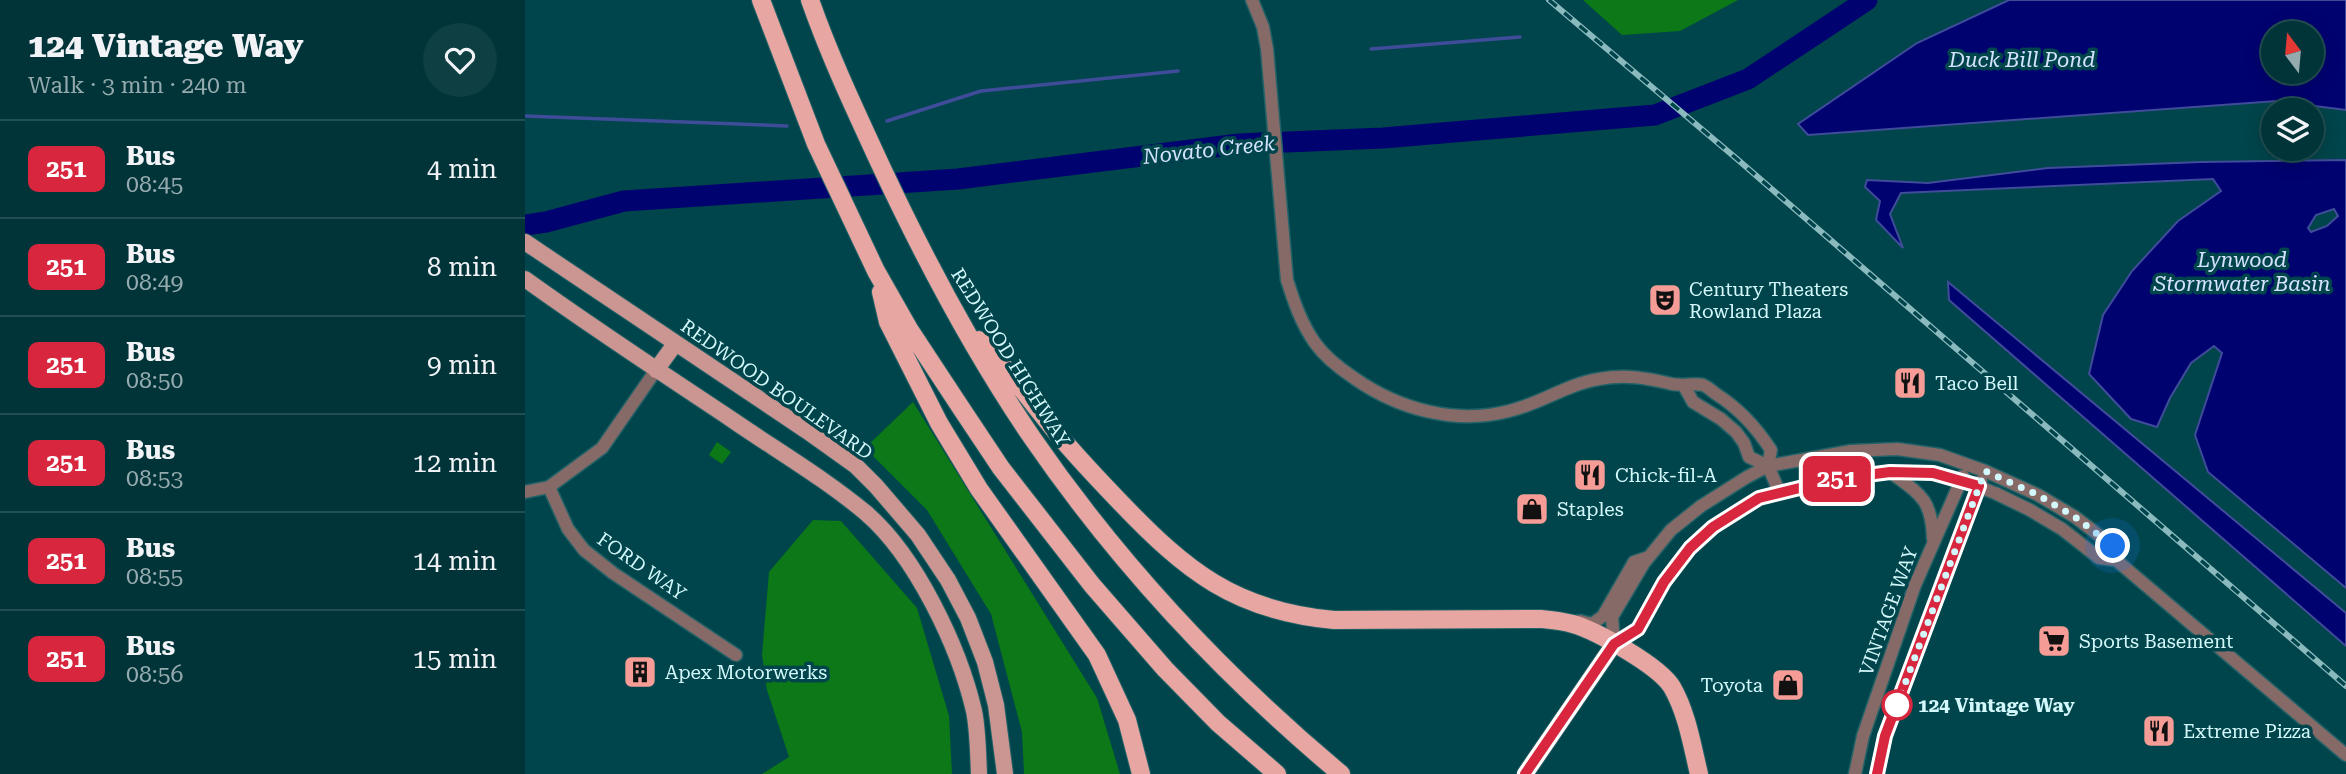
<!DOCTYPE html>
<html lang="en">
<head>
<meta charset="utf-8">
<style>
  :root { --surface:#003438; --page:#0e3f43; --text:#f1f3f6; --muted:#95aaae; --line:#224f53 }
  body { margin:0; font-family:"Roboto Serif",serif; background:var(--page); color:var(--text); height:100vh; display:flex; flex-direction:column; font-size:26px; white-space:nowrap }
  * { box-sizing:border-box; margin:0 }
  p { font-size:23px; color:var(--muted) }
  .icon { flex:none; width:38px; height:38px; fill:none; stroke:currentColor; stroke-width:2; stroke-linecap:round; stroke-linejoin:round }
  .map { position:relative; flex:1; overflow:hidden }
  .drawer { display:flex; flex-direction:column; background:var(--surface); width:525px }
  .drawer>* { flex:none }
  .badge { padding:0 14px; border-radius:10px; font-size:24px; line-height:46px }
  .needle { width:46px; rotate:344deg }
  .tools { position:absolute; left:1736px; top:21px; display:grid; gap:14px }
  .tools a { display:grid; place-items:center; width:63px; height:63px; border-radius:50%; background:var(--surface); box-shadow:0 4px 18px #0003,0 0 0 2px var(--line); font-size:35px }
  .you { position:absolute; width:35px; height:35px; margin:-18px; border:5px solid #fff; border-radius:50%; background:#1a73e8; box-shadow:0 0 0 10px #1a73e833 }
  .map>.badge { position:absolute; translate:-50% -50%; box-shadow:0 0 0 4px #fff }
  .round { display:grid; place-items:center; flex:none; width:74px; height:74px; border-radius:37px; background:var(--page) }
  .head { display:flex; align-items:center; justify-content:space-between; height:119px; padding:0 28px }
  h1 { font-size:33px; font-weight:800; line-height:52px }
  ul { padding:0; list-style:none }
  li { display:flex; align-items:center; gap:21px; height:98px; padding:0 28px; border-top:2px solid var(--line) }
  li div { flex:1 }
  li b { display:block; font-size:26px }
  li em { font-style:normal }
  li .badge { min-width:77px; font-weight:700; text-align:center }
  main { display:flex; flex:1; min-height:0 }
  .map>svg:first-child { display:block }
  .green { fill:#0c7817 }
  .water { fill:#000270; stroke:#3f4c9a; stroke-width:2; fill-rule:evenodd }
  .lines { fill:none; stroke-linecap:round; stroke-linejoin:round }
  .stream { stroke:#3f4c9a; stroke-width:3.5 }
  .river { stroke:#000270; stroke-width:21 }
  .minor-casing { stroke:#226267; stroke-width:15 }
  .major-casing { stroke:#226267; stroke-width:18 }
  .highway-casing { stroke:#226267; stroke-width:20 }
  .minor { stroke:#856a68; stroke-width:12 }
  .major { stroke:#cb9591; stroke-width:16 }
  .highway { stroke:#e7a6a1; stroke-width:18 }
  .rail-casing { stroke:#8ababe; stroke-width:6 }
  .rail { stroke:#00454b; stroke-width:3.5; stroke-dasharray:10; stroke-linecap:butt }
  .line-casing { stroke:#fff; stroke-width:16 }
  .line { stroke:#d7263d; stroke-width:10 }
  .walk { stroke:#d3f8fb; stroke-width:7; stroke-dasharray:0 12.6 }
  .stop-dot { fill:#fff; stroke:#d7263d; stroke-width:3.5 }
  .labels { text-anchor:middle; stroke-width:7; stroke-linejoin:round; paint-order:stroke }
  .poi-label { font-size:19px; fill:#d3f8fb; stroke:#00454b; text-anchor:start }
  .street-label { font-size:19px; fill:#d3f8fb; stroke:#00454b }
  .stop-label { font-size:19px; font-weight:bold; fill:#d3f8fb; stroke:#00454b; text-anchor:start }
  .water-label { font-size:21px; font-style:italic; fill:#d5e3fe; stroke:#00454b }
</style>
</head>
<body>
<main>
<section class="drawer">
<div class="head"><div><h1>124 Vintage Way</h1><p>Walk · 3 min · 240 m</p></div><a class="round"><svg class="icon" aria-label="heart" viewBox="0 0 24 24"><path d="M12 20l-8-8c-3-5 5-10 8-4 3-6 11-1 8 4z"/></svg></a></div>
<ul>
<li><span class="badge" style="background:#d7263d;color:#fff">251</span><div><b>Bus</b><p>08:45</p></div><em>4 min</em></li>
<li><span class="badge" style="background:#d7263d;color:#fff">251</span><div><b>Bus</b><p>08:49</p></div><em>8 min</em></li>
<li><span class="badge" style="background:#d7263d;color:#fff">251</span><div><b>Bus</b><p>08:50</p></div><em>9 min</em></li>
<li><span class="badge" style="background:#d7263d;color:#fff">251</span><div><b>Bus</b><p>08:53</p></div><em>12 min</em></li>
<li><span class="badge" style="background:#d7263d;color:#fff">251</span><div><b>Bus</b><p>08:55</p></div><em>14 min</em></li>
<li><span class="badge" style="background:#d7263d;color:#fff">251</span><div><b>Bus</b><p>08:56</p></div><em>15 min</em></li>
</ul>
</section>
<div class="map">
<svg width="1821" height="774" viewBox="0 0 1821 774">
  <rect width="100%" height="100%" fill="#00454b"/>
  <!-- green -->
  <path class="green" d="M1058,0H1213L1155,31L1097,35Z
    M388,402L572,698L595,774H499L497,732L466,614L402,510L340,448Z
    M192,442L206,452L197,464L184,455Z
    M288,520L316,521L392,608L424,716L427,774H237L264,757L242,690L237,655L244,572Z"/>
  <!-- water -->
  <path class="water" d="M1484,0H1821V110L1752,101L1283,135L1273,124L1392,43ZM1748,33H1787V72H1748Z
    M1821,160V588L1683,472L1670,435L1697,353L1689,346L1666,363L1645,398L1632,427L1606,419L1564,374L1578,315L1607,271L1653,221L1696,191L1688,179L1376,193L1365,214L1378,248L1351,220L1355,201L1340,187L1342,180L1403,183L1523,168L1676,162ZM1809,209L1813,216L1802,226L1786,232L1783,228L1791,215Z
    M1423,282L1821,613V646L1424,300Z"/>
  <g class="lines">
    <!-- stream -->
    <path class="stream" d="M846,49L995,37
      M0,116L262,126
      M362,121L456,91L653,71"/>
    <!-- river -->
    <path class="river" d="M0,225L21,222L99,201L433,179L714,144L858,138L1130,115L1223,79L1342,0"/>
    <defs>
      <path id="minor" d="M727,0L738,27L742,49L762,280C769,302 776,323 790,343C800,357 814,368 829,378C873,409 930,425 984,411C1015,404 1042,384 1074,379C1101,374 1121,378 1147,384C1157,386 1171,383 1178,385C1183,387 1187,391 1191,394C1215,409 1231,427 1246,450L1243,466L1254,491
        M1159,386L1168,402L1196,419L1211,432L1219,443L1224,457L1243,466
        M1365,472C1395,494 1407,499 1408,539
        M24,487L43,529L59,550L88,573L211,655
        M0,492L24,487L77,448L131,370
        M1591,560L1588,546L1550,517L1513,495L1460,471L1415,455L1372,449L1326,451L1243,466L1222,477L1176,506L1146,530L1119,563L1087,617L1089,644L1113,629L1139,582L1165,548L1188,527L1234,498L1310,479L1365,472L1408,473L1436,480L1470,493L1505,510L1537,529L1574,558L1591,560L1821,755
        M1055,621L1067,624L1078,616L1109,562L1124,557
        M1330,774L1338,736L1390,585L1438,476
        M1352,774L1360,736L1456,481"/>
      <path id="major" d="M0,242L282,431L331,466L351,486L393,535L423,580L443,618L460,662L471,705L480,774
        M0,279C68,328 137,373 206,419C251,450 299,478 341,513C391,556 434,647 449,711C453,731 453,753 454,774
        M131,370L150,344
        M1000,774L1089,644"/>
      <path id="highway" d="M236,0L291,144L351,271L384,329L436,408L476,468L567,585L640,669L693,723L752,774
        M285,0C305,57 331,112 356,166C400,260 449,353 508,439C594,564 700,677 816,774
        M356,292L363,322L414,423L454,489L572,655L602,720L616,774
        M454,340C480,365 500,394 523,422C545,450 570,476 595,502C661,571 710,611 809,620L1016,619C1026,620 1037,621 1048,624C1072,631 1134,666 1147,687C1162,713 1167,745 1174,774"/>
    </defs>
    <!-- minor casing -->
    <use href="#minor" class="minor-casing"/>
    <!-- major casing -->
    <use href="#major" class="major-casing"/>
    <!-- highway casing -->
    <use href="#highway" class="highway-casing"/>
    <!-- minor -->
    <use href="#minor" class="minor"/>
    <!-- major -->
    <use href="#major" class="major"/>
    <!-- highway -->
    <use href="#highway" class="highway"/>
    <defs>
      <path id="rail" d="M1024,0L1212,159L1821,686"/>
    </defs>
    <!-- rail casing -->
    <use href="#rail" class="rail-casing"/>
    <!-- rail -->
    <use href="#rail" class="rail"/>
  </g>
  <g class="lines">
    <defs>
      <path id="line" d="M1000,774L1089,644L1113,629L1139,582L1165,548L1188,527L1234,498L1311,479L1365,472L1408,473L1454,486L1360,736L1352,774"/>
    </defs>
    <!-- line casing -->
    <use href="#line" class="line-casing"/>
    <!-- line -->
    <use href="#line" class="line"/>
    <!-- walk -->
    <path class="walk" d="M1372,705L1460,471L1513,495L1550,517L1588,546"/>
  </g>
  <!-- icons -->
  <defs>
    <symbol id="theatre-square" viewBox="-11 -11 22 22"><rect x="-9" y="-9" width="18" height="18" rx="4" fill="#f59c96" stroke="#00454b"/><path d="M-5-5.5Q0-4 5-5.5V0Q5 5 0 6Q-5 5-5 0ZM-3.3-2.5H-1v1.5H-3.3ZM1-2.5H3.3v1.5H1ZM-2.8 1Q0 5.5 2.8 1Z" fill="#111"/></symbol>
    <symbol id="restaurant-square" viewBox="-11 -11 22 22"><rect x="-9" y="-9" width="18" height="18" rx="4" fill="#f59c96" stroke="#00454b"/><path d="M-5-6h1v4h1v-4h1v4h1v-4h1v5L-1.5 .5V6h-2V.5L-5-1ZM5-6V6H3V1.5H1.5Q1.5-4 5-6Z" fill="#111"/></symbol>
    <symbol id="shop-square" viewBox="-11 -11 22 22"><rect x="-9" y="-9" width="18" height="18" rx="4" fill="#f59c96" stroke="#00454b"/><path d="M-5-2.5h2.3a2.7 3.5 0 0 1 5.4 0H5L5.5 6h-11ZM-1.5-2.5h3a1.5 2.3 0 0 0-3 0Z" fill="#111"/></symbol>
    <symbol id="supermarket-square" viewBox="-11 -11 22 22"><rect x="-9" y="-9" width="18" height="18" rx="4" fill="#f59c96" stroke="#00454b"/><path d="M-6-5.5h2.5l.6 2H6L4.5 2H-2.5L-4.4-4H-6ZM-1.5 3.2a1.3 1.3 0 1 0 .1 0ZM3 3.2a1.3 1.3 0 1 0 .1 0Z" fill="#111"/></symbol>
    <symbol id="building-square" viewBox="-11 -11 22 22"><rect x="-9" y="-9" width="18" height="18" rx="4" fill="#f59c96" stroke="#00454b"/><path d="M-4-6H4V6H1V3H-1V6H-4ZM-2.5-4.3h1.7v1.8h-1.7ZM.8-4.3h1.7v1.8H.8ZM-2.5-1h1.7V.8h-1.7ZM.8-1h1.7V.8H.8Z" fill="#111"/></symbol>
  </defs>
  <g fill-rule="evenodd">
    <use href="#theatre-square" x="1121" y="281" width="38" height="38"/>
    <use href="#restaurant-square" x="1366" y="364" width="38" height="38"/>
    <use href="#restaurant-square" x="1046" y="456" width="38" height="38"/>
    <use href="#shop-square" x="988" y="490" width="38" height="38"/>
    <use href="#supermarket-square" x="1510" y="622" width="38" height="38"/>
    <use href="#building-square" x="96" y="653" width="38" height="38"/>
    <use href="#shop-square" x="1244" y="666" width="38" height="38"/>
    <use href="#restaurant-square" x="1615" y="712" width="38" height="38"/>
  </g>
  <!-- markers -->
  <circle class="stop-dot" cx="1372" cy="705" r="14"/>
  <g class="labels">
    <!-- poi labels -->
    <g class="poi-label">
      <text x="1164" y="296">Century Theaters<tspan x="1164" dy="22">Rowland Plaza</tspan></text>
      <text x="1410" y="390">Taco Bell</text>
      <text x="1090" y="482">Chick-fil-A</text>
      <text x="1032" y="516">Staples</text>
      <text x="1554" y="648">Sports Basement</text>
      <text x="140" y="679">Apex Motorwerks</text>
      <text x="1238" y="692" text-anchor="end">Toyota</text>
      <text x="1658" y="738">Extreme Pizza</text>
    </g>
    <!-- street labels -->
    <g class="street-label">
      <text transform="translate(486 357) rotate(58)" y="7">REDWOOD HIGHWAY</text>
      <text transform="translate(252 389) rotate(35)" y="7">REDWOOD BOULEVARD</text>
      <text transform="translate(117 566) rotate(35)" y="7">FORD WAY</text>
      <text transform="translate(1363 611) rotate(-70)" y="7">VINTAGE WAY</text>
    </g>
    <!-- stop labels -->
    <g class="stop-label">
      <text x="1393" y="712">124 Vintage Way</text>
    </g>
    <!-- water labels -->
    <g class="water-label">
      <text x="1497" y="67">Duck Bill Pond</text>
      <text transform="translate(684 150) rotate(-6)" y="7">Novato Creek</text>
      <text x="1717" y="267">Lynwood<tspan x="1717" dy="24">Stormwater Basin</tspan></text>
    </g>
  </g>
</svg>
<div class="tools">
<a><svg class="needle" viewBox="-14 -14 28 28"><path d="M0-13l5 13h-10z" fill="#e53935"/><path d="M0 13l5-13h-10z" fill="#95aaae"/></svg></a>
<a><svg class="icon" aria-label="layers" viewBox="0 0 24 24"><path d="M12 4l9 5-9 5-9-5zM3 14l9 5 9-5"/></svg></a>
</div>
<div class="you" style="left:1588px;top:546px"></div>
<b class="badge" style="left:1312px;top:479px;background:#d7263d;color:#fff">251</b>
</div>
</main>
</body>
</html>
